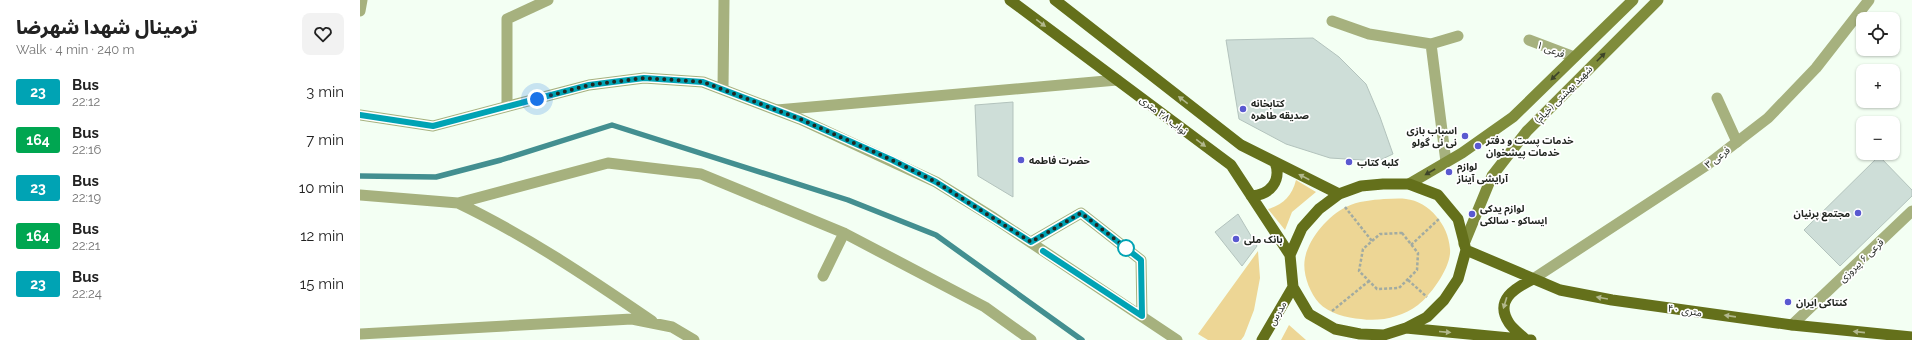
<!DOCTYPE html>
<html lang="en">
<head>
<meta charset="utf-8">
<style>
  :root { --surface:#fff; --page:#f2f2f2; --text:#222; --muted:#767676 }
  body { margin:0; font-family:Raleway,"Noto Sans Arabic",sans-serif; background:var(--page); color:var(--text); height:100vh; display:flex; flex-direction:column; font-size:15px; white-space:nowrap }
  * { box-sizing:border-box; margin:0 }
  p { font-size:13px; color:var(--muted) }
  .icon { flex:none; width:22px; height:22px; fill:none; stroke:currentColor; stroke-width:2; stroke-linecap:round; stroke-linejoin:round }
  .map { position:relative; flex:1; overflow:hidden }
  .panel { display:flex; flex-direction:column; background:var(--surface); width:360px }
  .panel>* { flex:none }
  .badge { padding:0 8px; border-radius:3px; font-size:14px; line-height:26px }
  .fabs { position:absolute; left:1496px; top:12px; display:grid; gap:8px }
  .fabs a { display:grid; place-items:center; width:44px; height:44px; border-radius:8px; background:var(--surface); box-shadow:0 1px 3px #0004; font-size:20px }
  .you { position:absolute; width:20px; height:20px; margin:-10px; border:3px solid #fff; border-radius:50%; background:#1a73e8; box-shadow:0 0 0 6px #1a73e833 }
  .map>.badge { position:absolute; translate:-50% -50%; box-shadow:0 0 0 2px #fff }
  .round { display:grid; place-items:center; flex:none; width:42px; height:42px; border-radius:8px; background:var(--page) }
  .headline { display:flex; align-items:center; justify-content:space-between; height:68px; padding:0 16px }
  h1 { font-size:19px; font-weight:800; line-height:30px }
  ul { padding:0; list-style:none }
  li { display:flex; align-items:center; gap:12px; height:48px; padding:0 16px }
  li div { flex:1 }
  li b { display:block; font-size:15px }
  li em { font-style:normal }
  li .badge { min-width:44px; font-weight:700; text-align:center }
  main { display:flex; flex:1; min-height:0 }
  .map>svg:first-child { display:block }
  .green { fill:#edd695 }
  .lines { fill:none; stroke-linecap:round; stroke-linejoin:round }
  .stream { stroke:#438f90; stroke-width:5.5 }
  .building { fill:#ceded8; stroke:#b3c3bd }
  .path { stroke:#a2aba1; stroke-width:2.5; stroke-dasharray:3 2; stroke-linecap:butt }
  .service { stroke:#a6b17e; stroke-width:11 }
  .minor { stroke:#a6b17e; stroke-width:11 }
  .tertiary { stroke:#a6b17e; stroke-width:11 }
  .secondary { stroke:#7f8c3b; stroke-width:11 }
  .primary { stroke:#64701b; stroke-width:11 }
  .oneway { fill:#b2b88d }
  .oneway2 { fill:#3e4529 }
  .line-casing { stroke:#fff; stroke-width:9 }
  .line { stroke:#00a3b4; stroke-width:6 }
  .walk { stroke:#222621; stroke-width:4; stroke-dasharray:0 7.2 }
  .poi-dot { fill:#5a59d0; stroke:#fff; stroke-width:1.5 }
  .stop-dot { fill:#fff; stroke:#00a3b4; stroke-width:2 }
  .labels { text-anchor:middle; stroke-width:3.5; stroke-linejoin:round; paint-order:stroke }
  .street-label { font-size:10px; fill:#222621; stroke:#fff }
  .poi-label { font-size:10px; font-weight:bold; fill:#222621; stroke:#fff; text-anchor:start }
</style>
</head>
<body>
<main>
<section class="panel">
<div class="headline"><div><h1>ترمینال شهدا شهرضا</h1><p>Walk · 4 min · 240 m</p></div><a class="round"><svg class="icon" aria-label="heart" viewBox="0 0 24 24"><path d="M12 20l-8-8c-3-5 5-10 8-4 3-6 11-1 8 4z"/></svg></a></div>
<ul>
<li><span class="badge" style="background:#00a3b4;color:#fff">23</span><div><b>Bus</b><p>22:12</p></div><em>3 min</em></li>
<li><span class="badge" style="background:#00a651;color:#fff">164</span><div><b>Bus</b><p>22:16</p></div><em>7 min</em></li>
<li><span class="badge" style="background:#00a3b4;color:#fff">23</span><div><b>Bus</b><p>22:19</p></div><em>10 min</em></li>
<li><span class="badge" style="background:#00a651;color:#fff">164</span><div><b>Bus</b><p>22:21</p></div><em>12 min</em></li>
<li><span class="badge" style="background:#00a3b4;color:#fff">23</span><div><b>Bus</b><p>22:24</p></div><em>15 min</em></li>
</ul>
</section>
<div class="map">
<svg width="1552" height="340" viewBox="0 0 1552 340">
  <rect width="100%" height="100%" fill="#f3fff3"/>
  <!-- green -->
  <path class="green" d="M936,180L956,192L932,212L925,230L908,209C923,205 932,196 936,180Z
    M1024,199C1031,199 1039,198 1046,199C1057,200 1069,207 1076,216C1084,225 1089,236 1090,249C1092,266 1071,295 1058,305C1042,317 1020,322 1001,319C987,318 968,313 959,303C949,292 942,272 945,258C949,238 968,216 986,207C998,201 1012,200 1024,199Z
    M898,251L900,278L894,310L884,336L881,340H848L838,334Z
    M929,325L946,340H921Z"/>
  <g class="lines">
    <!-- stream -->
    <path class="stream" d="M0,176L76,177L141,160L252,125L488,200L576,235L722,340"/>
  </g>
  <!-- building -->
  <path class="building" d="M953,38L979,57L1006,84L1020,117L1033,154L1018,161L970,158L926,144L879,119L866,40Z
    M653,102V197L618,176L615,105Z
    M1519,156L1552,190V196L1480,266L1444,230Z
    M878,214L897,246L882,266L855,232Z"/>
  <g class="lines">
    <!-- path -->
    <path class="path" d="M985,207L1012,241
      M1042,233L1058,253L1057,270L1039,288L1017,289L999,271L1003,249L1020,234Z
      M1051,245L1080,218
      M1048,280L1067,297
      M972,311L1009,281"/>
    <!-- service -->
    <path class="service" d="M671,242L721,213L781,260L782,316"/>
    <!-- minor -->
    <path class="minor" d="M0,11L2,0
      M972,21L1009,34L1071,44L1098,36
      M1169,40L1214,57
      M1071,44L1086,162
      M1357,98L1377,142
      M147,105V19L188,0
      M417,110L757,80
      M0,195L98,203L248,163L341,174L484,233L625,307L671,340
      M98,203C167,236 229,278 292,321
      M463,276L484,233
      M0,334L272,319L312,327L334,340"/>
    <!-- tertiary -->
    <path class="tertiary" d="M363,89L364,0
      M0,115L73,126L229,85L284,78L343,82L440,119L576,182L634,218L817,340
      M1173,279L1347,165L1408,118L1456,68L1509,0
      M1432,325L1552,211"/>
    <!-- secondary -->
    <path class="secondary" d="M1049,184L1102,153L1153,117L1273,0
      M1104,244L1132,176L1167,131L1298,0"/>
    <!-- primary -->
    <path class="primary" d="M650,0L871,165L930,255
      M695,0L881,145L979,194
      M1023,184H1049L1078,195L1098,219L1106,250L1098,279L1084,300L1067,317L1046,328L1024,335L1000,334L975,329L949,314L933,287L930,255L942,228L959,209L979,194L1001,186Z
      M891,196C910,195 922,181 915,162
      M1106,250L1200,290L1252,300L1432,325L1552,337
      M1046,328L1171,340
      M1165,339C1160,334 1153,329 1149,323C1134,300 1155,288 1173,279
      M902,340L933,287"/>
  </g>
  <!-- one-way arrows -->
  <defs><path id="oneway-solid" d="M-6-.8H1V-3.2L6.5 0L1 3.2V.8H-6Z"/></defs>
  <g class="oneway">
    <use href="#oneway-solid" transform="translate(681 23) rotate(37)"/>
    <use href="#oneway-solid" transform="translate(823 100) rotate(-142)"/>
    <use href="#oneway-solid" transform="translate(841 143) rotate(37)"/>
    <use href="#oneway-solid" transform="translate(944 177) rotate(-153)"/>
    <use href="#oneway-solid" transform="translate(1242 298) rotate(-170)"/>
    <use href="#oneway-solid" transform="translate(1145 303) rotate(107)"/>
    <use href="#oneway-solid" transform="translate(1370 316) rotate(-172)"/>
    <use href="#oneway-solid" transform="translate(1085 332) rotate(5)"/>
    <use href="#oneway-solid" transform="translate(1499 332) rotate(-174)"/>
  </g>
  <g class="oneway2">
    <use href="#oneway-solid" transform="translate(1241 57) rotate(-45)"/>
    <use href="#oneway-solid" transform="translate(1195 76) rotate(136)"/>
    <use href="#oneway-solid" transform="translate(1070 172) rotate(150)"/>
  </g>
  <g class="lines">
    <defs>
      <path id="line" d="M0,115L73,126L229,85L284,78L343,82L440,119L532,160L576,182L671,242L721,213L781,260L782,316L683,251"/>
    </defs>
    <!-- line casing -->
    <use href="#line" class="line-casing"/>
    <!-- line -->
    <use href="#line" class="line"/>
    <!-- walk -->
    <path class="walk" d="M177,99L229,85L284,78L343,82L440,119L532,160L576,182L671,242L721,213L769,250L766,248"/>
  </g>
  <!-- markers -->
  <g class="poi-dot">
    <circle cx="883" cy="109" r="4"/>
    <circle cx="1105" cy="136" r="4"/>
    <circle cx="1118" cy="146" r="4"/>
    <circle cx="661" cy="160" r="4"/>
    <circle cx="989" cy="162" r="4"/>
    <circle cx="1089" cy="172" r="4"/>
    <circle cx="1498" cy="213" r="4"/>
    <circle cx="1112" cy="214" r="4"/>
    <circle cx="876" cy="239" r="4"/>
    <circle cx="1428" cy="302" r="4"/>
  </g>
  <circle class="stop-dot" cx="766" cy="248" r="8"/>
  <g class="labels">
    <!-- street labels -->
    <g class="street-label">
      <text transform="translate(1191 49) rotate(21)" y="4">فرعی ۱</text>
      <text transform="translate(1203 94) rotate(-45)" y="4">شهید بهشتی (خیام)</text>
      <text transform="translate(804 115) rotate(37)" y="4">نواب ۲۸ متری</text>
      <text transform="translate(1357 157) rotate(-37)" y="4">فرعی ۳</text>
      <text transform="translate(1501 260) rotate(-44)" y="4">فرعی ۶ پیروزی</text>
      <text transform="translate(1325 310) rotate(8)" y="4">۴۰ متری</text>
      <text transform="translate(917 313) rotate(-60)" y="4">مدرس</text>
    </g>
    <!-- poi labels -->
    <g class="poi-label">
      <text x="891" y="107">کتابخانه<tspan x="891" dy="12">صدیقه طاهره</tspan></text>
      <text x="1097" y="134" text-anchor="end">اسباب بازی<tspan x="1097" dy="12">نی نی گولو</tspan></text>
      <text x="1126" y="144">خدمات پست و دفتر<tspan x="1126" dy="12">خدمات پیشخوان</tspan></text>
      <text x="669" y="164">حضرت فاطمه</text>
      <text x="997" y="166">کلبه کتاب</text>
      <text x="1097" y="170">لوازم<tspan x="1097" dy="12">آرایشی آیناز</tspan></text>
      <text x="1120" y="212">لوازم یدکی<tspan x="1120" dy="12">ایساکو - سالکی</tspan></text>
      <text x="1490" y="217" text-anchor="end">مجتمع پرنیان</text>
      <text x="884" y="243">بانک ملی</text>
      <text x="1436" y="306">کنتاکی ایران</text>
    </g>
  </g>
</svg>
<div class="fabs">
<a><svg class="icon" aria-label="locate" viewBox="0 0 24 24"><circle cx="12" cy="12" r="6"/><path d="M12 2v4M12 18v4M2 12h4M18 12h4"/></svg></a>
<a>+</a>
<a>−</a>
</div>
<div class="you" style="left:177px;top:99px"></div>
</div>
</main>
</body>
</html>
